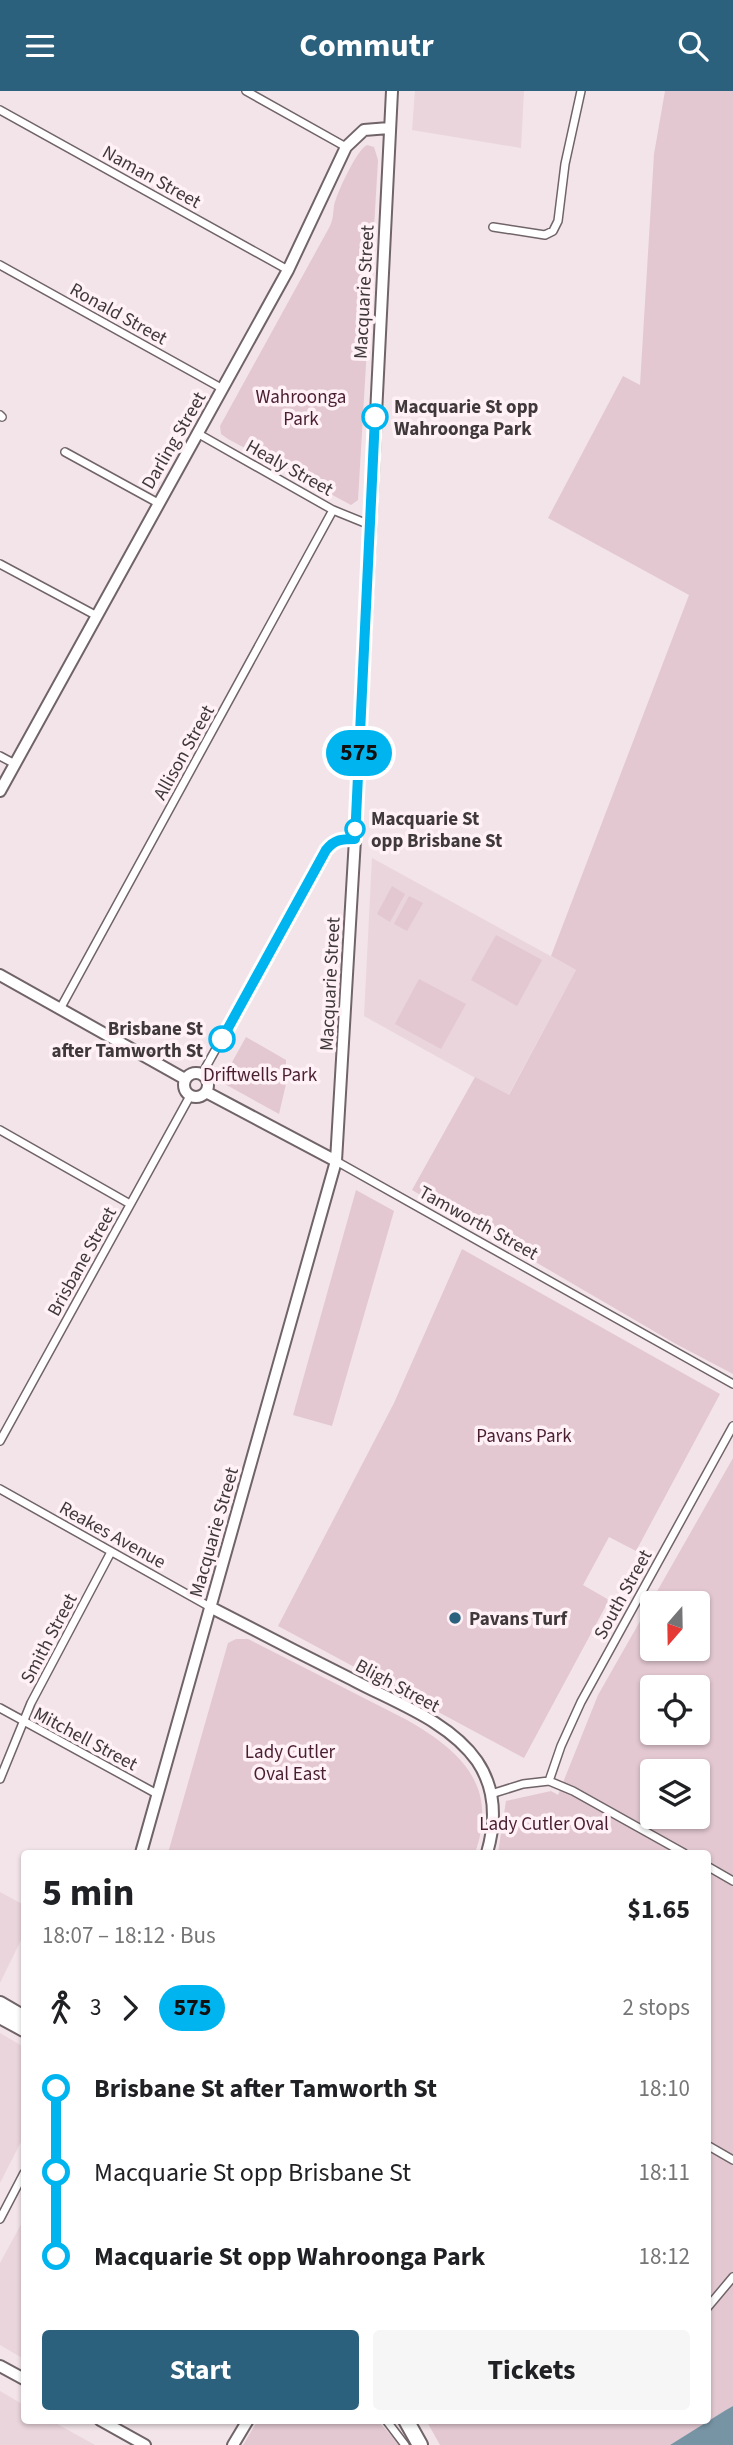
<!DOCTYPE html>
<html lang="en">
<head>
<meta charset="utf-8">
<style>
  :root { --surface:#fff; --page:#f6f6f6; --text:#202124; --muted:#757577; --accent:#2c617d }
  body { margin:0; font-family:"Source Sans 3",sans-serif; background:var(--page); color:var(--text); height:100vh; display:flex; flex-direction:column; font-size:26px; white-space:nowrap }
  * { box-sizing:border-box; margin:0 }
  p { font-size:23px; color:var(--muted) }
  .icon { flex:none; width:38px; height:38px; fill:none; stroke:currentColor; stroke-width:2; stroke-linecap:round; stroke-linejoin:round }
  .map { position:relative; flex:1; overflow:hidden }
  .details { position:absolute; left:21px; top:1759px; width:690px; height:574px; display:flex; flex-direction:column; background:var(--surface); border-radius:7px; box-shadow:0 2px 5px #0004 }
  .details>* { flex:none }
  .badge { padding:0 14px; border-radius:23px; font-size:24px; line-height:46px }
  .needle { width:46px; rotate:200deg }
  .fabs { position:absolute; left:640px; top:1500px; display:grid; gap:14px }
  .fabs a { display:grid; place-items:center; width:70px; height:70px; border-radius:7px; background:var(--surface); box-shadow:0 2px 5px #0004; font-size:35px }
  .map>.badge { position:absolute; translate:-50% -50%; box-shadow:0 0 0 4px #fff }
  .legs { display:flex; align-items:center; gap:10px; height:77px; padding:0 21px; font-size:23px }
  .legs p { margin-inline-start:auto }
  .headline { display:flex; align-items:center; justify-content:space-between; height:119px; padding:0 21px }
  h1 { font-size:38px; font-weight:700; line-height:52px }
  .button { display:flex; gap:14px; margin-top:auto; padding:14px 21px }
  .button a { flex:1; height:80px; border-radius:7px; background:var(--accent); color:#fff; font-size:28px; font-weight:700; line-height:80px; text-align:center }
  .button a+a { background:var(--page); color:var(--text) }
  ul { padding:0 21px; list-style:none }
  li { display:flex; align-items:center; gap:24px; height:84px; font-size:26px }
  li i { display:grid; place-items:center; width:10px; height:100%; margin:0 9px; background:currentColor }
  li i::after { content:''; width:18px; height:18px; margin:-9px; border:5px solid; border-radius:50%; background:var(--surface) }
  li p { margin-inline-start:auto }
  li:first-child i { background:linear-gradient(#0000 50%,currentColor 0) }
  li:last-child i { background:linear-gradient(currentColor 50%,#0000 0) }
  header { display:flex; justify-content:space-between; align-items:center; height:91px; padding:0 21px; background:var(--accent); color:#fff; font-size:32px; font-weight:700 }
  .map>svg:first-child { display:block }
  .built { fill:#ead5dc }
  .green { fill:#e3c8d1; fill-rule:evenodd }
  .water { fill:#7794a5 }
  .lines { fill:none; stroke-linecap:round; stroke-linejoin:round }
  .street-casing { stroke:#706468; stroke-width:10 }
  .secondary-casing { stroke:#706468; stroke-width:14 }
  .highway-casing { stroke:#706468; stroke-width:18 }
  .street { stroke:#fff; stroke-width:7 }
  .secondary { stroke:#fff; stroke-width:10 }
  .highway { stroke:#fff; stroke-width:14 }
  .line-1-casing { stroke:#fff; stroke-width:16 }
  .line-1 { stroke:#00b5ef; stroke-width:10 }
  .stop-1-dot { fill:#fff; stroke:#00b5ef; stroke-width:3.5 }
  .poi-dot { fill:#2c617d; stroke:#fff1f6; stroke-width:2.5 }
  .labels { text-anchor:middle; stroke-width:7; stroke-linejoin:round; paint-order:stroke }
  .street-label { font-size:19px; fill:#3f393b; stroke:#fff1f6 }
  .park-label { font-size:19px; fill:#4a1e31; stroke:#fff1f6 }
  .stop-label { font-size:19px; font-weight:bold; fill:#3f393b; stroke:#fff1f6; text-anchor:start }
  .poi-label { font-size:19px; font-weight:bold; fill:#3f393b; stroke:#fff1f6; text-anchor:start }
</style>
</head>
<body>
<header><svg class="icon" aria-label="menu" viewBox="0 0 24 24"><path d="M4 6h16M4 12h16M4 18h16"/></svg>Commutr<svg class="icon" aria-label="search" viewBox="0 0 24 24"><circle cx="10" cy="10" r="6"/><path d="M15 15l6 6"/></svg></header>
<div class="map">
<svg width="733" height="2354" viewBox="0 0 733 2354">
  <rect width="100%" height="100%" fill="#f2e4e9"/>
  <!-- built -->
  <path class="built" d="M415,0H524L521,57L412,39Z
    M372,767L576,879L508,1005L364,925Z
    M0,1801L24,1814V1843L0,1892Z
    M0,1942L24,1956V2045L0,2092Z
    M24,2128V2268L0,2254V2172Z
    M0,2300L24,2314V2329H50L95,2354H0Z"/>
  <!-- green -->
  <path class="green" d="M665,0H733V1283L676,1253L412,1099L475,986L509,1004L576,879L551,865L689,504L548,427L623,285L640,294L654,63Z
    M367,54L374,56L378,69L358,409L351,414L228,348L221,343L220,335L330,135C335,124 332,117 336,108C340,96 357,59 367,54Z
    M392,795L405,803L390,831L377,823Z
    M409,805L423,812L407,840L394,833Z
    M496,844L542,869L517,915L471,889Z
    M419,888L466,913L441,958L395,933Z
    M246,946L286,969V993L279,1023L221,991Z
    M356,1099L394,1120L332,1335L293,1324Z
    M462,1158L720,1303L636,1460L609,1446L583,1494L609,1509L524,1667L278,1535L394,1312Z
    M733,1367V2315L670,2354H440L426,2329H707V1762H498L506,1710L551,1700L558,1704L598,1604ZM653,1512H698V1558H653ZM653,1596H698V1642H653ZM653,1680H698V1726H653Z
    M236,1548H248L407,1629C461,1660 499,1695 475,1762H168L228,1552Z
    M258,2329H377L400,2354H243Z"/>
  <!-- water -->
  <path class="water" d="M733,2315V2354H670L726,2319Z"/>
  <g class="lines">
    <defs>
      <path id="street" d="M246,0L346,56
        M0,19L288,179
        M493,136L545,144L553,140L558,130L565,73L581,0
        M0,174L223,298
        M0,324L2,326
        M197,342L333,419L370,434
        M65,361L158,412
        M0,473L97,525
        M0,665L15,673
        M60,918L333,419
        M202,983L326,759C335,748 342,748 355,748
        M0,1039L130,1113
        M336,1070L733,1293
        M0,1350L190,1005
        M0,1398L210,1516
        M0,1617L157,1703
        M0,1688L31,1612L111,1461
        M549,1690L561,1655L581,1611L733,1335
        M491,1703L523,1693L549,1690L573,1700L684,1762
        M707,1775L733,1790
        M707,2054L733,2069
        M0,2128L24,2082
        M707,2217L733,2186
        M386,2329L405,2354"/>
      <path id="secondary" d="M0,700L288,179L346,56L364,39L389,37
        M0,884L185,988
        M184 994a12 12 0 1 1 24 0a12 12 0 1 1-24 0Z
        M206,1001L336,1070
        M210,1516C258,1541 305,1565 353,1589C394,1611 449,1630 477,1670C496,1698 496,1731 487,1762
        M141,1762L336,1070L355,748L392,0
        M0,2275L24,2288
        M100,2329L145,2354
        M233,2354L248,2329"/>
      <path id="highway" d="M0,1913L24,1927
        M0,1925L24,1938
        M406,2329L420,2354"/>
    </defs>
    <!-- street casing -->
    <use href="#street" class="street-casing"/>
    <!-- secondary casing -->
    <use href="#secondary" class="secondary-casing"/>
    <!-- highway casing -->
    <use href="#highway" class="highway-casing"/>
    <!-- street -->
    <use href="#street" class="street"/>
    <!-- secondary -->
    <use href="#secondary" class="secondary"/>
    <!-- highway -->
    <use href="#highway" class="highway"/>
  </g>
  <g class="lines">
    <defs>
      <path id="line-1" d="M222,948L326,759C335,748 342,748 355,748L375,326"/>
    </defs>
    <!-- line-1 casing -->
    <use href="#line-1" class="line-1-casing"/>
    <!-- line-1 -->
    <use href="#line-1" class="line-1"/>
  </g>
  <!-- markers -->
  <g class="stop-1-dot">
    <circle cx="375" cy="326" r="12"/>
    <circle cx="355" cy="738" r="9"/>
    <circle cx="222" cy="948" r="12"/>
  </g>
  <circle class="poi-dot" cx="455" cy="1527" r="7"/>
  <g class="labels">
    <!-- street labels -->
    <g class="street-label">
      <text transform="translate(152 85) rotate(29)" y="7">Naman Street</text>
      <text transform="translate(363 201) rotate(-87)" y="7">Macquarie Street</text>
      <text transform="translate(119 222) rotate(29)" y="7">Ronald Street</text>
      <text transform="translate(173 349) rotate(-60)" y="7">Darling Street</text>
      <text transform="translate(290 376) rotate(29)" y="7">Healy Street</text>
      <text transform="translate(183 661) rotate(-61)" y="7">Allison Street</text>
      <text transform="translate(329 893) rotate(-87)" y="7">Macquarie Street</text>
      <text transform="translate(479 1131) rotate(29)" y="7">Tamworth Street</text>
      <text transform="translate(81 1170) rotate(-61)" y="7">Brisbane Street</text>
      <text transform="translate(213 1441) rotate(-74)" y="7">Macquarie Street</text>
      <text transform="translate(113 1443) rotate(29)" y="7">Reakes Avenue</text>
      <text transform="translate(622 1503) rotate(-61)" y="7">South Street</text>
      <text transform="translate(48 1547) rotate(-62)" y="7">Smith Street</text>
      <text transform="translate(398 1594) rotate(28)" y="7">Bligh Street</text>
      <text transform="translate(86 1647) rotate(28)" y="7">Mitchell Street</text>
    </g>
    <!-- park labels -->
    <g class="park-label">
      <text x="301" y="312">Wahroonga<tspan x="301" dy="22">Park</tspan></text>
      <text x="260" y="990">Driftwells Park</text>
      <text x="524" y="1351">Pavans Park</text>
      <text x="290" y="1667">Lady Cutler<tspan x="290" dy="22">Oval East</tspan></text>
      <text x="544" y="1739">Lady Cutler Oval</text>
    </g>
    <!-- stop labels -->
    <g class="stop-label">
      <text x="394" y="322">Macquarie St opp<tspan x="394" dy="22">Wahroonga Park</tspan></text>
      <text x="371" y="734">Macquarie St<tspan x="371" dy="22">opp Brisbane St</tspan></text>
      <text x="203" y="944" text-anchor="end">Brisbane St<tspan x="203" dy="22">after Tamworth St</tspan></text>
    </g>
    <!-- poi labels -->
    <g class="poi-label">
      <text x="469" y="1534">Pavans Turf</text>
    </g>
  </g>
</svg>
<div class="fabs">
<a><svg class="needle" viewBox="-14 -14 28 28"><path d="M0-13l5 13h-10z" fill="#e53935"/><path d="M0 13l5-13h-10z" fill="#757577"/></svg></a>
<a><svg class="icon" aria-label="locate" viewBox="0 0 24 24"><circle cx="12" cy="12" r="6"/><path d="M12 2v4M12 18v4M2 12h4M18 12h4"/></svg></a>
<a><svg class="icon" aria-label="layers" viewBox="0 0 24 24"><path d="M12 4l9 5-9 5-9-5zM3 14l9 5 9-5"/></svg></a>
</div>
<b class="badge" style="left:359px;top:662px;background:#00b5ef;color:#111">575</b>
<section class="details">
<div class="headline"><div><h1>5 min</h1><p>18:07 – 18:12 · Bus</p></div><b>$1.65</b></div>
<div class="legs"><svg class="icon" aria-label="walk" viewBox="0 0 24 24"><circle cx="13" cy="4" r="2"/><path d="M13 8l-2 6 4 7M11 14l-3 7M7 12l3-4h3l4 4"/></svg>3<svg class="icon" aria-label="forward" viewBox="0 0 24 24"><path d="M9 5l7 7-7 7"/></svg><b class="badge" style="background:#00b5ef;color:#111">575</b><p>2 stops</p></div>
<ul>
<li><i style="color:#00b5ef"></i><b>Brisbane St after Tamworth St</b><p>18:10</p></li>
<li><i style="color:#00b5ef"></i><span>Macquarie St opp Brisbane St</span><p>18:11</p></li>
<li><i style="color:#00b5ef"></i><b>Macquarie St opp Wahroonga Park</b><p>18:12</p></li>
</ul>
<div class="button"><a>Start</a><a>Tickets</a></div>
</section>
</div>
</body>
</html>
